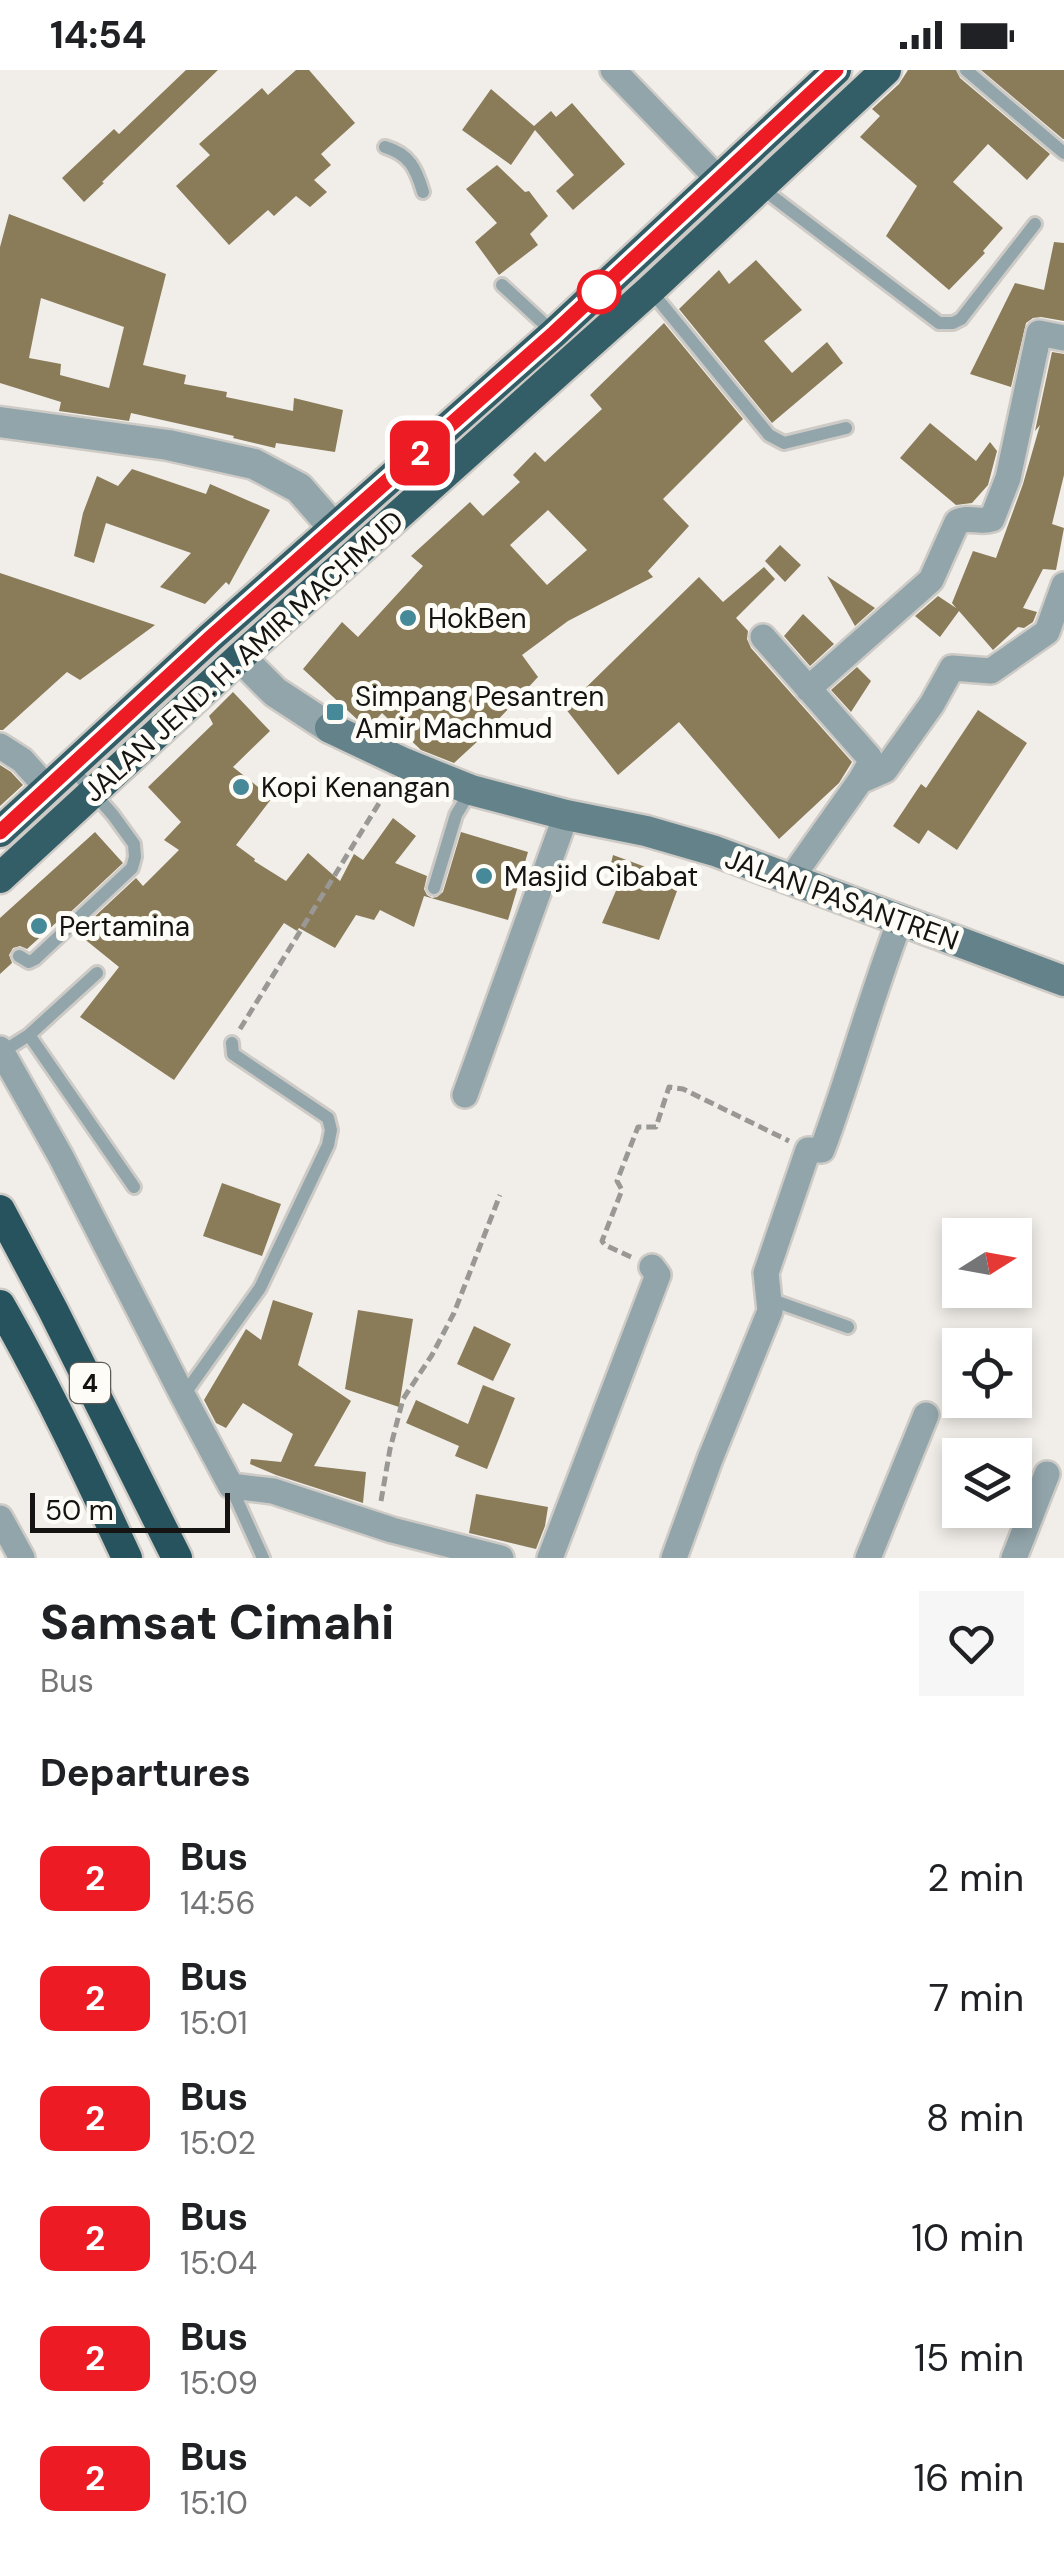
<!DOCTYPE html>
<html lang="en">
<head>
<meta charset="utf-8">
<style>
  :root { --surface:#fff; --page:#f6f6f6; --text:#202124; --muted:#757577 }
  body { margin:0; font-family:"DM Sans",sans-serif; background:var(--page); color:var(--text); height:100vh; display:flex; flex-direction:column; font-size:38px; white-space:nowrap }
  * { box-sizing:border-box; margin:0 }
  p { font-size:32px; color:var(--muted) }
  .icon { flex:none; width:55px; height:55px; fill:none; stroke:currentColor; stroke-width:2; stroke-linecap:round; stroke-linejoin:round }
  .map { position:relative; height:1488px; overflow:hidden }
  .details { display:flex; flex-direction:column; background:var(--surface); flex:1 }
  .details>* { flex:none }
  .badge { padding:0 20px; border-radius:15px; font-size:35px; line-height:65px }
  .needle { width:65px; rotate:79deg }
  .tools { position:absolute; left:942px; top:1148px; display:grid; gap:20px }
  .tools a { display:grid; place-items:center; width:90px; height:90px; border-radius:0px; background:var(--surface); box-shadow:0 5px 15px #0003; font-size:50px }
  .scale { position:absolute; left:30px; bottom:25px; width:200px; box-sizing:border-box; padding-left:10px; border:5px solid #151412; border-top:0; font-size:28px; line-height:35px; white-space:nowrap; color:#151412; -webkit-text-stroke:8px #fefcf6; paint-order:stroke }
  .map>.badge { position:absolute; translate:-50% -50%; box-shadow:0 0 0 5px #fff }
  h2 { padding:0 40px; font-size:38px; line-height:90px }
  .round { display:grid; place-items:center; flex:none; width:105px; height:105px; border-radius:0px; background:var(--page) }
  .summary { display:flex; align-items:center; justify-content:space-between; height:170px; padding:0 40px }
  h1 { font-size:48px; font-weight:800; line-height:75px }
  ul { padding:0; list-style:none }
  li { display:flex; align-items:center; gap:30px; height:120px; padding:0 40px }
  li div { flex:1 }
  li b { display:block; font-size:38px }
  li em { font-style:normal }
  li .badge { min-width:110px; font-weight:700; text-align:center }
  .status { display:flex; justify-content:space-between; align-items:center; height:70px; padding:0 50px; background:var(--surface); direction:ltr }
  .status svg { height:28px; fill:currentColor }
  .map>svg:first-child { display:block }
  .building { fill:#8a7b59; fill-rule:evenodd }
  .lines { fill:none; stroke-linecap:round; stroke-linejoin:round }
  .service-casing { stroke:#cecbc7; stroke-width:18 }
  .minor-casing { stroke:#cecbc7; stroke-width:30 }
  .tertiary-casing { stroke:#cecbc7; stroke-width:35 }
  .secondary-casing { stroke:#cecbc7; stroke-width:35 }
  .trunk-casing { stroke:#cecbc7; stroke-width:35 }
  .motorway-casing { stroke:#cecbc7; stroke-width:35 }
  .path { stroke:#9a9894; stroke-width:5; stroke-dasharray:10 5; stroke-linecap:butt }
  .service { stroke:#91a5aa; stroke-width:12 }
  .minor { stroke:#91a5aa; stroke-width:25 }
  .tertiary { stroke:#91a5aa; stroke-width:30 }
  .secondary { stroke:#648289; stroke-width:30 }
  .trunk { stroke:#345e67; stroke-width:30 }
  .motorway { stroke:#26535d; stroke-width:30 }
  .line-casing { stroke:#fff; stroke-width:22 }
  .line { stroke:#ed1c24; stroke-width:15 }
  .stop-dot { fill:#fff; stroke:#ed1c24; stroke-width:5 }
  .poi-dot { fill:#468998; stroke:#fefcf6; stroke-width:4 }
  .labels { text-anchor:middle; stroke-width:10; stroke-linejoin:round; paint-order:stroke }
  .shield { fill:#fefcf6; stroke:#5b5a56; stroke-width:2.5 }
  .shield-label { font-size:25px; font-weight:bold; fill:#151412 }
  .poi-label { font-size:28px; fill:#151412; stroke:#fefcf6; text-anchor:start }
  .street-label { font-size:28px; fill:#151412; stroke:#fefcf6 }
</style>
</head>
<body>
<div class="status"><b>14:54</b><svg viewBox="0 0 49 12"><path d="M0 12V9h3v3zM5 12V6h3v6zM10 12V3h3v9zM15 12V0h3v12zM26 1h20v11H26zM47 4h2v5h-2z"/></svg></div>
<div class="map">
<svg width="1064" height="1488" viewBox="0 0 1064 1488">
  <rect width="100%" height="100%" fill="#f1eee9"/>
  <!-- building -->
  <path class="building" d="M186,0H218L102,112L104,113L84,132L62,108L114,59L119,64Z
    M296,0H309L355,53L321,84L331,95L314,110L327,122L310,137L296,126L274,146L268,140L229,175L176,116L210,85L199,74L262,18L268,25Z
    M908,0H956L960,8L1050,84L1027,110L988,74L953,112L1003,158L983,181L985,183L949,220L886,166L917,116L860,67L880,46L872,39L899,14Z
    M981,0H1064V69H1063Z
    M491,19L534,56L551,41L556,47L572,33L625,94L573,140L556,121L574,105L535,60L511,95L462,60Z
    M497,95L525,122L529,121L548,146L530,164L538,175L499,205L475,172L497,153L466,119Z
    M9,144L166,204L143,295L186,305L184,314L227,322L226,327L293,341L294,328L343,340L335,382L276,373L275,378L233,368L234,366L131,343L129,351L59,341L61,332L0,313V177ZM41,228L124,257L109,318L60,305L61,294L29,288Z
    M1054,172L1064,173V251L1041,247L1033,248L1026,253L1011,317L970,304L1015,213L1044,220Z
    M756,190L802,240L764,271L792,303L827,272L843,293L772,353L679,239L719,200L729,214Z
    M664,253L743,349L663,429L689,456L648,501L653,507L568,551L522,585L538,607L479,670L454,693L421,680L382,643L370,656L360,652L303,599L342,552L358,567L423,496L411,486L470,432L483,446L520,412L513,405L535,382L545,392L602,339L590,325ZM548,440L587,480L547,515L510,475Z
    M1052,282L1064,284V405L1052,454L1064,458L1056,500L1043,499L1023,538L1037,542L1033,552L1024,558L1018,557L993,580L959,541L940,567L915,546L938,526L956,538L952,533L973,481L996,488L1023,414L1040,355L1035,361Z
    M930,353L976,391L990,372L997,381L988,415L972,433L956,435L900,388Z
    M132,399L206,424L210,414L270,440L229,515L226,512L205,534L160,517L191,483L106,453L94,493L74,486L83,443L97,406L118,416Z
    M780,475L801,495L785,512L765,491Z
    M764,497L775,509L736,548L748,561L747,569L751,578L852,692L839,713L779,769L679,652L618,705L565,638L699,507L723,532Z
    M0,503L155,555L80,610L67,602L3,660H0Z
    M827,506L875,538L855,556Z
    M803,544L834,574L810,596L784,566Z
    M857,597L871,611L851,642L831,620Z
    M233,622L270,661L233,697L272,728L236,775L255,789L254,791L286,811L308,783L340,811L354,784L363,790L393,748L416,766L395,793L427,806L424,819L427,825L432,828L437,827L443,822L461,762L528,782L508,850L424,826L414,857L380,840L374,850L356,845L335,878L299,858L297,861L284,853L174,1010L80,947L119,897L77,863L136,808L143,816L179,780L164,770L181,752L148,717L213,654L209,646Z
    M978,640L1027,673L957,780L928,760L919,774L893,756L921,714L926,718Z
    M0,695L11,702L23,715L0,736Z
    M95,762L123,793L61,851L59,850L27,879L20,876L13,878L9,885L12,893L0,904V848Z
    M613,785L681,810L659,870L602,853L618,816L606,814Z
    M222,1113L281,1134L262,1186L203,1166Z
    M273,1230L313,1243L298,1295L351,1331L314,1396L366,1402L363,1433L276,1405L250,1394L251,1389L281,1392L293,1364L243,1333L226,1358L216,1353L204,1330L246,1259L261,1270Z
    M358,1240L413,1249L399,1337L345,1319Z
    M474,1256L511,1274L493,1311L457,1294Z
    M483,1315L515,1328L487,1399L455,1386L459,1376L406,1353L416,1330L468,1354Z
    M476,1424L548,1437L545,1456L536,1479L469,1463Z"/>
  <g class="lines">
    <defs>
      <path id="service" d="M966,0L1064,83
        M385,77C409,84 416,98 423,122
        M760,117L939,253H953L961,249L1035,154
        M502,215L554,263
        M651,221L769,365L784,373L846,358
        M434,818L456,745L470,722
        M19,886L29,892L35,889L132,798L135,787L134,774L113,745L71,697
        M29,965L134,1117
        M2,982L29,965L97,903
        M769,1229L848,1257
        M183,1326L260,1218L328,1075L331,1060L328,1048L233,984L232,973
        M231,1417L263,1488"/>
      <path id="minor" d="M613,0L719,110
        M763,567L869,687L871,692L860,711L790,810
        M808,619L931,510L957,452C968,446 980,453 992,449L1008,408L1039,263L1064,268
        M0,676L22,690L48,719
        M860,711L885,700L932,634L952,598L991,601L1047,562L1064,515
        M0,979L61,1087L183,1326L231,1416L273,1421L392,1460L501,1488
        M465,1025L566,745
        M0,1448L22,1488
        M550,1488L658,1205L652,1197
        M674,1488L710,1389L770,1241L766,1203L808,1080H822C850,1005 871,926 900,851
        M868,1488L926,1345
        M1014,1488L1047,1404"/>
      <path id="tertiary" d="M0,352L168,375L254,394L299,418L334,458
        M240,587L275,622L330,658"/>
      <path id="secondary" d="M330,658L404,693L471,720L566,745L646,761L715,781L1064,911"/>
      <path id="trunk" d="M0,762L210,568L554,263L836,0
        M0,808L240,587L650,220L886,0"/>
      <path id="motorway" d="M0,1140L53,1240L177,1488
        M0,1235C47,1317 87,1402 127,1488"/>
    </defs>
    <!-- service casing -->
    <use href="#service" class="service-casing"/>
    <!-- minor casing -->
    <use href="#minor" class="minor-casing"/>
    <!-- tertiary casing -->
    <use href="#tertiary" class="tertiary-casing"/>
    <!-- secondary casing -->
    <use href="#secondary" class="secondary-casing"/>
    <!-- trunk casing -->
    <use href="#trunk" class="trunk-casing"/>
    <!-- motorway casing -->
    <use href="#motorway" class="motorway-casing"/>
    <!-- path -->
    <path class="path" d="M240,959L389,717
      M631,1187L605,1175L602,1171L622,1120L617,1111L638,1057H656L669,1017L683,1019L789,1071
      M381,1431L390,1379L403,1329L432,1285L454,1243L500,1125"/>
    <!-- service -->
    <use href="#service" class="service"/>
    <!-- minor -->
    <use href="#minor" class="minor"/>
    <!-- tertiary -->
    <use href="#tertiary" class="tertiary"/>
    <!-- secondary -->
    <use href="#secondary" class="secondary"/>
    <!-- trunk -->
    <use href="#trunk" class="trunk"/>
    <!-- motorway -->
    <use href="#motorway" class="motorway"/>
  </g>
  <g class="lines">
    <defs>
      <path id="line" d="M0,762L210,568L554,263L836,0"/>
    </defs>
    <!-- line casing -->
    <use href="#line" class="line-casing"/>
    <!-- line -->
    <use href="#line" class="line"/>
  </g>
  <!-- markers -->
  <circle class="stop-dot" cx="599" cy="222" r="20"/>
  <g class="poi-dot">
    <circle cx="408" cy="548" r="10"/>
    <rect x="325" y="632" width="20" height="20" rx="5"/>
    <circle cx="241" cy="717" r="10"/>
    <circle cx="484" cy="806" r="10"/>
    <circle cx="39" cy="856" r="10"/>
  </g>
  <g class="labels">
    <!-- shield labels -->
    <rect class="shield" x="70" y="1293" width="40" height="40" rx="8"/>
    <g class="shield-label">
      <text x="90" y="1322">4</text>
    </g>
    <!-- poi labels -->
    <g class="poi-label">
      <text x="428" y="558">HokBen</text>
      <text x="355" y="636">Simpang Pesantren<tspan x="355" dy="32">Amir Machmud</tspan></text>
      <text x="261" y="727">Kopi Kenangan</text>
      <text x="504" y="816">Masjid Cibabat</text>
      <text x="59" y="866">Pertamina</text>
    </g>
    <!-- street labels -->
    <g class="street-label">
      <text transform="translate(243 586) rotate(-42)" y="10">JALAN JEND. H. AMIR MACHMUD</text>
      <text transform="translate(842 829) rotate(20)" y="10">JALAN PASANTREN</text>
    </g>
  </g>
</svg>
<div class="tools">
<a><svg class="needle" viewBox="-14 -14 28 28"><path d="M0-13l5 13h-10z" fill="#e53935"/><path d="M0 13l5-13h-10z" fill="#757577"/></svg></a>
<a><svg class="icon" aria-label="locate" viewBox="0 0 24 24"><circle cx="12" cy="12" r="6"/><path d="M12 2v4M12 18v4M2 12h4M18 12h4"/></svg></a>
<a><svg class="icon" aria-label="layers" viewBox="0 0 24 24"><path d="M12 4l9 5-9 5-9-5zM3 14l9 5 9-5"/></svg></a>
</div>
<div class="scale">50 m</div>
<b class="badge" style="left:420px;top:383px;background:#ed1c24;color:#fff">2</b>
</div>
<section class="details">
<div class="summary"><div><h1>Samsat Cimahi</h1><p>Bus</p></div><a class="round"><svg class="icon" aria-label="heart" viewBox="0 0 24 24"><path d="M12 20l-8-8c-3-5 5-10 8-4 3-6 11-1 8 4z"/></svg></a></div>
<h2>Departures</h2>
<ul>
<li><span class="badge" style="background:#ed1c24;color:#fff">2</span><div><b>Bus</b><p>14:56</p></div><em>2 min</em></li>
<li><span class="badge" style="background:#ed1c24;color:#fff">2</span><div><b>Bus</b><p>15:01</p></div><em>7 min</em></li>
<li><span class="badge" style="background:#ed1c24;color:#fff">2</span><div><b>Bus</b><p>15:02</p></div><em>8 min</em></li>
<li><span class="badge" style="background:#ed1c24;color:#fff">2</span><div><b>Bus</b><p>15:04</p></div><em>10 min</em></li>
<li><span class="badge" style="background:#ed1c24;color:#fff">2</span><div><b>Bus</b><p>15:09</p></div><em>15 min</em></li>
<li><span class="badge" style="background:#ed1c24;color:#fff">2</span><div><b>Bus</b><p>15:10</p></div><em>16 min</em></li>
</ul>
</section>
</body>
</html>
